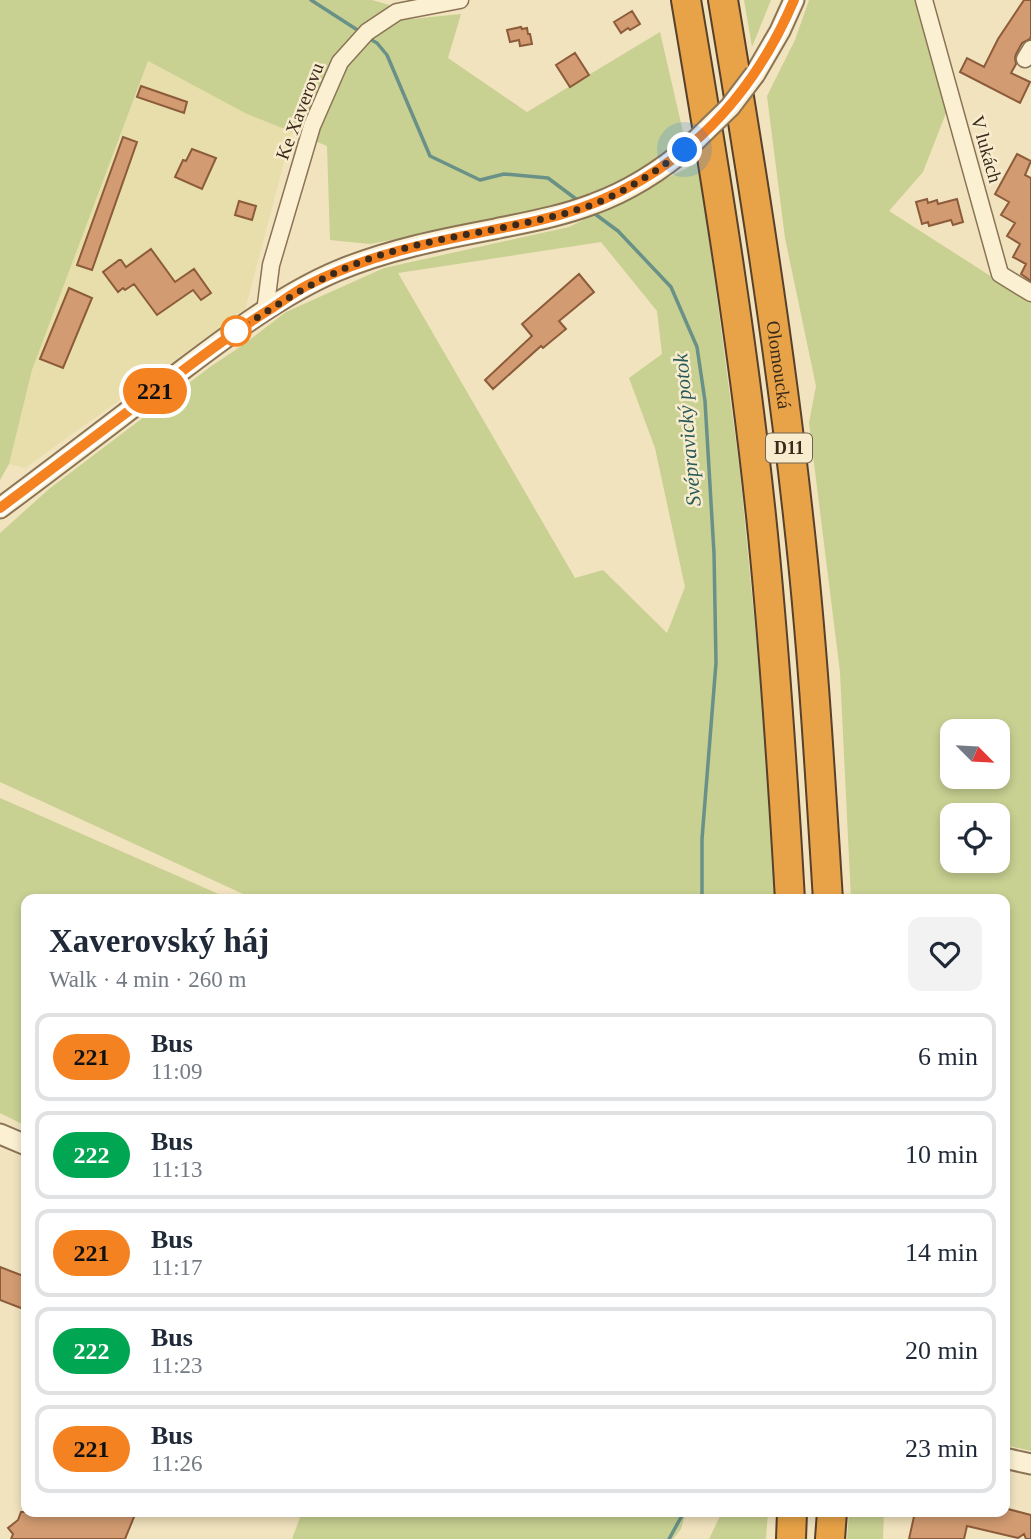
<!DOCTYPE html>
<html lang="en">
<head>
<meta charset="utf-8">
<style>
  :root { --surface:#fff; --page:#f2f2f3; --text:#1f2937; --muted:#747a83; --line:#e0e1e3 }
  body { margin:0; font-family:"Times New Roman",serif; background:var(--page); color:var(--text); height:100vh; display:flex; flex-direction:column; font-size:26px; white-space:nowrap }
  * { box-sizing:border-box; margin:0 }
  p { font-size:23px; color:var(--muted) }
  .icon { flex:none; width:38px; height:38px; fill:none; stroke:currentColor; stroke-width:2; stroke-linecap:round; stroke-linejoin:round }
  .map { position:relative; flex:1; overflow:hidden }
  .details { position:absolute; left:21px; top:894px; width:989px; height:623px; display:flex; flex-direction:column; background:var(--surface); border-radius:14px; box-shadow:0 4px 10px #0003 }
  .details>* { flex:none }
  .badge { padding:0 14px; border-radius:23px; font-size:24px; line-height:46px }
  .needle { width:46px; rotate:114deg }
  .tools { position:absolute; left:940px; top:719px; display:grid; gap:14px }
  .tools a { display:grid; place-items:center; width:70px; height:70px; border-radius:14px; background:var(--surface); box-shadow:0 4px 10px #0003; font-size:35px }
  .you { position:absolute; width:35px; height:35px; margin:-18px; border:5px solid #fff; border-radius:50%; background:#1a73e8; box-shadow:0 0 0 10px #1a73e833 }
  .map>.badge { position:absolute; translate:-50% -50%; box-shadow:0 0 0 4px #fff }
  .round { display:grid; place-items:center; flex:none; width:74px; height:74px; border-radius:14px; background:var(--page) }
  .summary { display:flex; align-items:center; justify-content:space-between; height:119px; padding:0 28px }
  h1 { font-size:33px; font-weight:600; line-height:52px }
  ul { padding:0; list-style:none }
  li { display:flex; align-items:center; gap:21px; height:88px; margin:0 14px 10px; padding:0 14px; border:4px solid var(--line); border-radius:14px }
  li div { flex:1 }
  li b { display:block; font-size:26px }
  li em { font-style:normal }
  li .badge { min-width:77px; font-weight:700; text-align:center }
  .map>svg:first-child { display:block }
  .farmland { fill:#e7deab }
  .green { fill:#c8d092; fill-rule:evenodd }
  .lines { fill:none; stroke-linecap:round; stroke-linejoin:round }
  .stream { stroke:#699187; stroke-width:3.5 }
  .building { fill:#d29b71; stroke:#8c5b3a; stroke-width:2 }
  .minor-casing { stroke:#8b7356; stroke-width:19 }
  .tertiary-casing { stroke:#8b7356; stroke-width:23 }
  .motorway-casing { stroke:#58402a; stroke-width:32 }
  .minor { stroke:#fbf0d2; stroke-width:16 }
  .tertiary { stroke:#fbf0d2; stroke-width:19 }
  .motorway { stroke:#e8a348; stroke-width:28 }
  .tertiary-bridge-casing { stroke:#8b7356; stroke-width:23; stroke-linecap:butt }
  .tertiary-bridge { stroke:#fbf0d2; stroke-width:19 }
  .line-casing { stroke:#fff; stroke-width:16 }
  .line { stroke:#f58220; stroke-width:10 }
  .walk { stroke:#392a1b; stroke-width:7; stroke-dasharray:0 12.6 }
  .stop-dot { fill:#fff; stroke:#f58220; stroke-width:3.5 }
  .labels { text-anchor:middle; stroke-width:5; stroke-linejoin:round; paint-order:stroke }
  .shield { fill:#f8eccf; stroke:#726451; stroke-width:2 }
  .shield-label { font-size:18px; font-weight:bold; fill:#392a1b }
  .street-label { font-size:19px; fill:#392a1b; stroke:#f8eccf }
  .water-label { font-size:21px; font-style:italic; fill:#295a58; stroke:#f8eccf }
</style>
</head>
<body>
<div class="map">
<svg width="1031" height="1539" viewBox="0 0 1031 1539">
  <rect width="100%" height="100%" fill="#f1e3be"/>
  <!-- farmland -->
  <path class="farmland" d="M148,61L247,114L292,132L245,310L25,468L9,464L32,370Z"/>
  <!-- green -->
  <path class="green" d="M0,0H372L407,10L411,19L461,14L448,58L527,112L660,32L686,145L614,187L536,213L370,244L330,240L327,146L247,114L148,61L32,370L9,464L0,480Z
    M744,0H771L752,47Z
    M809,0H918L948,108L923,172L889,211L1031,302V1451L1005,1445L1004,900L926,899L928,896L925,899H851L840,672L809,423L816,386L785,238L767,96L795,40ZM952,732H998V777H952ZM952,816H998V861H952Z
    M699,162L740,472L772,802L777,899H254L0,782V533L49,489L210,367L243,345L286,312L384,268L569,227ZM601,242L657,311L662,354L629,378L655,448L685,587L667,633L603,570L575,578L398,273Z
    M0,798L230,899L26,900V1126L0,1113Z
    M302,1512H686L681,1529L673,1539H292Z
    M722,1512H768L766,1539H709Z
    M849,1512H884L883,1539H847Z"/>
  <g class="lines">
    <!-- stream -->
    <path class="stream" d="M311,0L359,31
      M368,38L377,43L387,55L430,156L480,180L504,174L548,178L580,202
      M591,211L618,231L671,287L697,347L705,401L714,553L716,663L702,839V900
      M669,1539L684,1512"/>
  </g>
  <!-- building -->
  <path class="building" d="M1024,0H1031V36L1030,39L1022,43L1016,54L1015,58L1016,64L1011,73L1030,82L1020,103L960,72L967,58L984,67L998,39Z
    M632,11L640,24L630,30L628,28L621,33L614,22Z
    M521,27L522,29L527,28L528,34H530L532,44L520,46L519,40L510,42L507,30Z
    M575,53L589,75L570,87L556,65Z
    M141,86L187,102L184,113L137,97Z
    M123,137L137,142L92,270L77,265Z
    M192,149L216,158L202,189L175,177L183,160L186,161Z
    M1017,154L1031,161L1025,175L1031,178V281L1021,274L1026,264L1013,257L1020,244L1007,236L1015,223L1001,215L1009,202L995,194Z
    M927,199L928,203L937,200L938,204L957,199L963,222L953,225L951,220L929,226L928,222L922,224L916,202Z
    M239,201L256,206L252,220L235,215Z
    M151,249L175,282L194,269L211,293L201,300L193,290L157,315L134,284L125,290L123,288L118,292L103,272L119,260H121L126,267Z
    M579,274L594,292L559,321L566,329L543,348L541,346L493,389L485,380L532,336L522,324Z
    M69,288L92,298L63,368L40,359Z
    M0,1267L26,1277V1310L0,1300Z
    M1004,1508L1031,1515V1539H1026L1024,1534L1018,1538L967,1526L964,1539H909L915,1512H1004Z
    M21,1512H136L125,1539H11L13,1534L8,1528L18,1520Z"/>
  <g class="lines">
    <defs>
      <path id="minor" d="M924,0L1000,274L1031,293
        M1025,59L1031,49
        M265,312L271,265L312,126L340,62L367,32L397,12L460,0"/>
      <path id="tertiary" d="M755,74L780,31L794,0
        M0,508C58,465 115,421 173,377C222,340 280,295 337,271C387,250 442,239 495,229C528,222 562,216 593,204C629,191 663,169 692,144
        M0,1134L26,1145
        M1004,1458L1031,1464"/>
      <g id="motorway">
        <path d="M686,0C716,177 745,356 763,535C775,656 783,778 790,900"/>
        <path id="s1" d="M723,0C752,174 780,349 799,524C813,649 820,774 828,900"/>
        <path d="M791,1539L792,1512"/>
        <path d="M830,1539L832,1512"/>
      </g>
    </defs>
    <!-- minor casing -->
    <use href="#minor" class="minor-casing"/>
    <!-- tertiary casing -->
    <use href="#tertiary" class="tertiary-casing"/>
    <!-- motorway casing -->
    <use href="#motorway" class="motorway-casing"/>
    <!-- minor -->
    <use href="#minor" class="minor"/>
    <!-- tertiary -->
    <use href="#tertiary" class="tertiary"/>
    <!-- motorway -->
    <use href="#motorway" class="motorway"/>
    <defs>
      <path id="tertiary-bridge" d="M692,144L730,107L755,74"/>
    </defs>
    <!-- tertiary-bridge casing -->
    <use href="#tertiary-bridge" class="tertiary-bridge-casing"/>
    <!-- tertiary-bridge -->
    <use href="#tertiary-bridge" class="tertiary-bridge"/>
  </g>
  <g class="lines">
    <defs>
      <path id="line" d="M0,508C56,466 112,423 169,381C203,355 236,330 272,308C284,300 296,291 308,285C380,248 458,238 536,221C659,193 745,115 794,0"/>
    </defs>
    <!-- line casing -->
    <use href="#line" class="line-casing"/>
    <!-- line -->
    <use href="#line" class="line"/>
    <!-- walk -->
    <path class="walk" d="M236,331C279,304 318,277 366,260C408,245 453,237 496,229C529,222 562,216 594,204C627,191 656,171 685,150"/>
  </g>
  <!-- markers -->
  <circle class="stop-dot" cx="236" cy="331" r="14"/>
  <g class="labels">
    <!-- shield labels -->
    <rect class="shield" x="766" y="433.5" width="46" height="29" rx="5"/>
    <g class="shield-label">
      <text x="789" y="454">D11</text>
    </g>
    <!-- street labels -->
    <g class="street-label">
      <text transform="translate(299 111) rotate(-69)" y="7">Ke Xaverovu</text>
      <text transform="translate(987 149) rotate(74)" y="7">V lukách</text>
      <text dy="7" stroke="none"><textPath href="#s1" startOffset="369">Olomoucká</textPath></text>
    </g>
    <!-- water labels -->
    <g class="water-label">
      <text transform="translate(687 430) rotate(-95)" y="7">Svépravický potok</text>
    </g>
  </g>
</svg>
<div class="tools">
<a><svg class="needle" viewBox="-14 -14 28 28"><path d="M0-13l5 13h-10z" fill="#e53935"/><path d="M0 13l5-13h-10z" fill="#747a83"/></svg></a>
<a><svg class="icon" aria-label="locate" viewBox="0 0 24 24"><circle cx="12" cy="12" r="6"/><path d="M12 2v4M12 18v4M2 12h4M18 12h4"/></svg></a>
</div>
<div class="you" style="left:685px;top:150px"></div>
<b class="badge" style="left:155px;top:391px;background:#f58220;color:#111">221</b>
<section class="details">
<div class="summary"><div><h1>Xaverovský háj</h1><p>Walk · 4 min · 260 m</p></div><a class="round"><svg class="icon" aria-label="heart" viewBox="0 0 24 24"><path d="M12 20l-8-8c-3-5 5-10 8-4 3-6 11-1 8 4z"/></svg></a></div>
<ul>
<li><span class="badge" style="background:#f58220;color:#111">221</span><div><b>Bus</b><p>11:09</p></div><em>6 min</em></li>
<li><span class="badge" style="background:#00a651;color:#fff">222</span><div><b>Bus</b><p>11:13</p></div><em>10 min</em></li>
<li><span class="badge" style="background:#f58220;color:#111">221</span><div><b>Bus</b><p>11:17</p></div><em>14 min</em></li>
<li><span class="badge" style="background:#00a651;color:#fff">222</span><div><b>Bus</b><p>11:23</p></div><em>20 min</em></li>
<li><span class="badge" style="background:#f58220;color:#111">221</span><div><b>Bus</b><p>11:26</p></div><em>23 min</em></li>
</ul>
</section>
</div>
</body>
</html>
